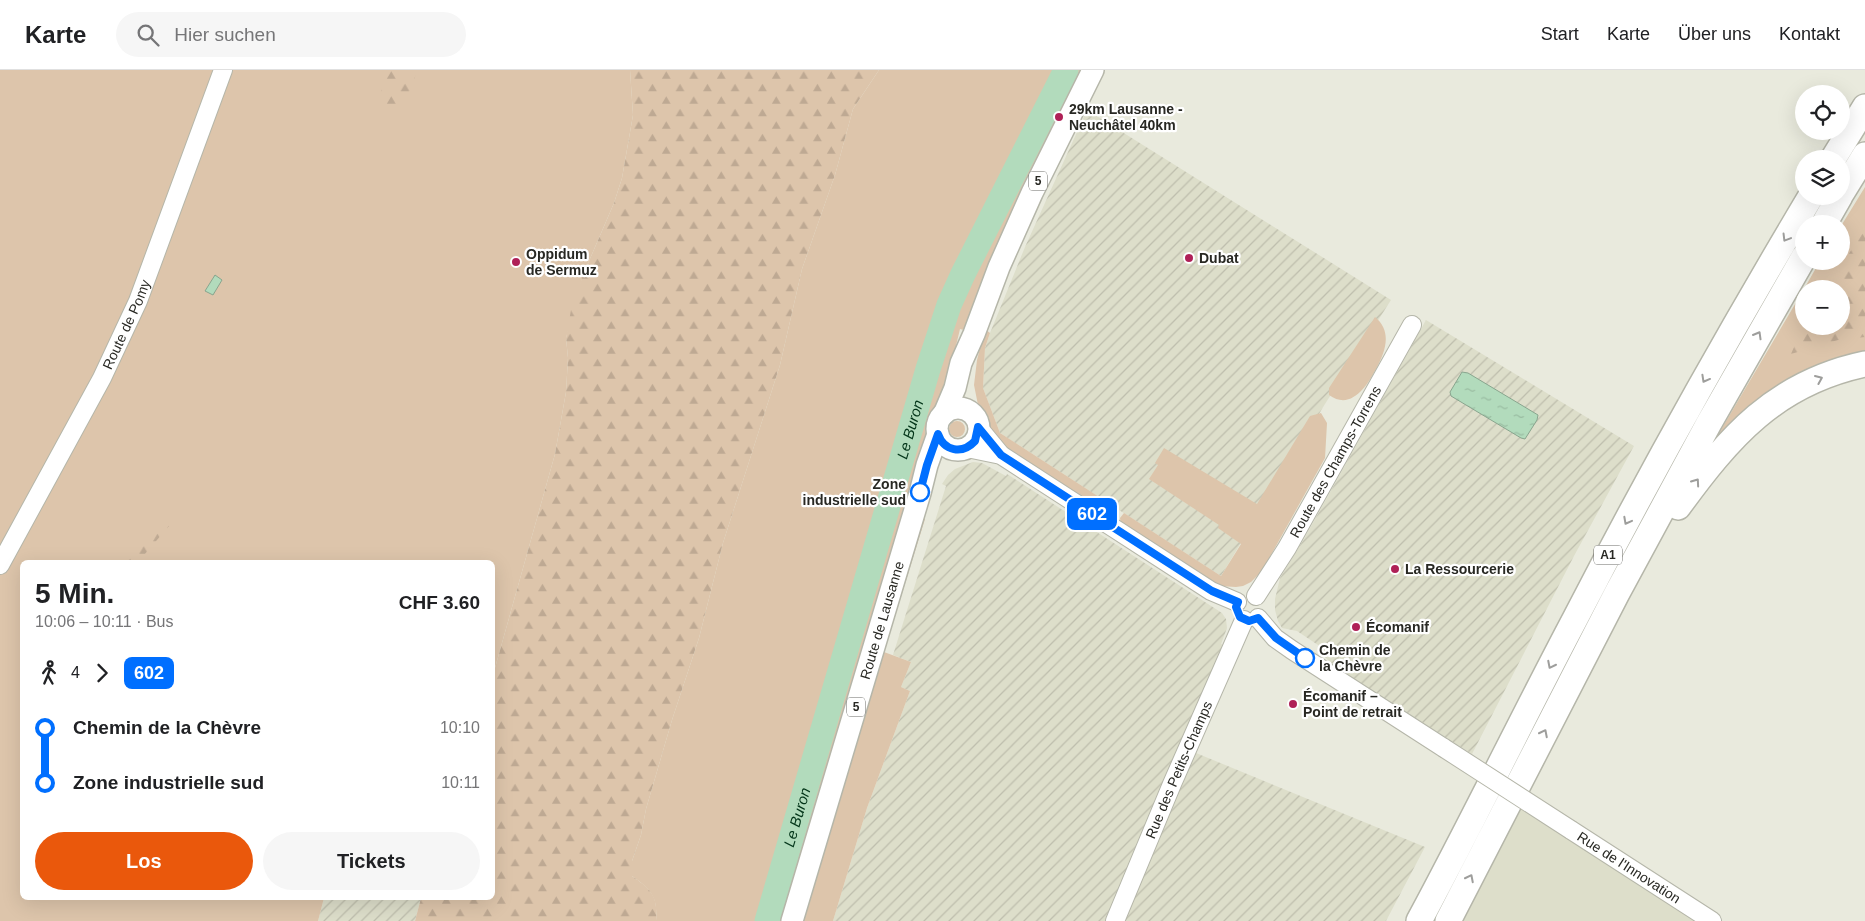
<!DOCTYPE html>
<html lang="de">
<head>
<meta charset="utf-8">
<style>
  :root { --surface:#fff; --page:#f6f6f6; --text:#202124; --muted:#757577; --line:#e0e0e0; --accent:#ea580c }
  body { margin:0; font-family:Arial,sans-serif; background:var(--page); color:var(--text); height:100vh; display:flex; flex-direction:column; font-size:19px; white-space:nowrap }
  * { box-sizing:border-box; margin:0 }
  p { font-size:16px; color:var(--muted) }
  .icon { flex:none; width:28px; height:28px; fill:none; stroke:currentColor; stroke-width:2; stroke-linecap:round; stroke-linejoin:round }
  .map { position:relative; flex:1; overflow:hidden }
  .details { position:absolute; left:20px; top:490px; width:475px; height:340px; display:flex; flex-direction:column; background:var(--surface); border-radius:8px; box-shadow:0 5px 20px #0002 }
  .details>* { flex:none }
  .badge { padding:0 10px; border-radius:8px; font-size:18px; line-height:32px }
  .tools { position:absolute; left:1795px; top:15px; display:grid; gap:10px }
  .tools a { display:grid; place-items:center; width:55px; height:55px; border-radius:50%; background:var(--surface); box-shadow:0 5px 20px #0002; font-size:25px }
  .map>.badge { position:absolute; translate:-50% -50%; box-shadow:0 0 0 2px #fff }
  .legs { display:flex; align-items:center; gap:8px; height:55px; padding:0 15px; font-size:16px }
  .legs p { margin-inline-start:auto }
  .summary { display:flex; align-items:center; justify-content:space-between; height:85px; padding:0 15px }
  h1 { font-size:28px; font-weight:700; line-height:38px }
  .button { display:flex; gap:10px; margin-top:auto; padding:10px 15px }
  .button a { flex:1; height:58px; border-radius:30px; background:var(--accent); color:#fff; font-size:20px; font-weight:700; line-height:58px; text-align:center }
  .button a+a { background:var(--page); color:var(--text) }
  ul { padding:0 15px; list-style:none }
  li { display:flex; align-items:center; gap:18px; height:55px; font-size:19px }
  li i { display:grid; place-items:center; width:8px; height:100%; margin:0 6px; background:currentColor }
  li i::after { content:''; width:12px; height:12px; margin:-6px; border:4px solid; border-radius:50%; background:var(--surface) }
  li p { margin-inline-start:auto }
  li:first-child i { background:linear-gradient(#0000 50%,currentColor 0) }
  li:last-child i { background:linear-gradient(currentColor 50%,#0000 0) }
  header { display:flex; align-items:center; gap:30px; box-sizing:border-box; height:70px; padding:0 25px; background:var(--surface); border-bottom:1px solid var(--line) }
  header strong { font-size:24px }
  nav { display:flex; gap:28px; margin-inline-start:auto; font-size:18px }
  .search { width:350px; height:45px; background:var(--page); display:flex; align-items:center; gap:12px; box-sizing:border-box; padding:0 18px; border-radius:28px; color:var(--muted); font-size:19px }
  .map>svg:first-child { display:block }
  .built { fill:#dddeca }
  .industrial { fill:url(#industrial-furrows) }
  .green { fill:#ddc5ab }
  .forest { fill:url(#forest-firs) }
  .water { fill:url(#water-ripples); stroke:#89a58e }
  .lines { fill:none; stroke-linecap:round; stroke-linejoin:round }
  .river { stroke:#b2dbbc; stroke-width:25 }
  .minor-casing { stroke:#b5b6a9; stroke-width:20 }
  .major-casing { stroke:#b5b6a9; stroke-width:24 }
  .highway-casing { stroke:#b5b6a9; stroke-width:28 }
  .minor { stroke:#fff; stroke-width:18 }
  .major { stroke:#fff; stroke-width:21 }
  .highway { stroke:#fff; stroke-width:25 }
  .minor-bridge-casing { stroke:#b5b6a9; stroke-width:20; stroke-linecap:butt }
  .minor-bridge { stroke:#fff; stroke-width:18 }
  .oneway { stroke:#9e9e9c }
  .line-1-casing { stroke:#fff; stroke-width:11 }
  .line-1 { stroke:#006fff; stroke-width:8 }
  .poi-dot { fill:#af2057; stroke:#fff; stroke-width:2 }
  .stop-1-dot { fill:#fff; stroke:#006fff; stroke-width:2.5 }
  .labels { text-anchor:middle; stroke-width:4.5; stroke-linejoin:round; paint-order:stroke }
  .shield { fill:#fff; stroke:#686865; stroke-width:1 }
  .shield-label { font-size:12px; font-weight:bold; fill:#282823 }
  .poi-label { font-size:14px; font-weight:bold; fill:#282823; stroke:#fff; text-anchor:start }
  .street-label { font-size:14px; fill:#282823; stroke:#fff }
  .stop-label { font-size:14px; font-weight:bold; fill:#282823; stroke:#fff; text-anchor:end }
  .water-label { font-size:15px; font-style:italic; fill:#023418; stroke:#fff }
</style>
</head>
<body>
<header>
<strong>Karte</strong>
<div class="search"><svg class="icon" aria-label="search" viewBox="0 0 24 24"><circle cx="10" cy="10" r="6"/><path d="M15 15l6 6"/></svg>Hier suchen</div>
<nav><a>Start</a><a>Karte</a><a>Über uns</a><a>Kontakt</a></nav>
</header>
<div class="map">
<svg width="1865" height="851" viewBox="0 0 1865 851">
  <defs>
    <pattern id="industrial-furrows" width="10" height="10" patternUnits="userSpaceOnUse" patternTransform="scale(1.25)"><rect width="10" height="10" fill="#dddeca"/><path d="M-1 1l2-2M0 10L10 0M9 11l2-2" fill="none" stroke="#bebead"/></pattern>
    <pattern id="forest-firs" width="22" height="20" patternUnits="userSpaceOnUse" patternTransform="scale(1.25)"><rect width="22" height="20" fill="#ddc5ab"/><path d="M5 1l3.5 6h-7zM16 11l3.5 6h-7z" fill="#bea993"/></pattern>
    <pattern id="water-ripples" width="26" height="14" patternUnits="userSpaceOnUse" patternTransform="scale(1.25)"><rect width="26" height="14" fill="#b2dbbc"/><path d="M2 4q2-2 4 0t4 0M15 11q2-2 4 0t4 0" fill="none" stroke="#99bca1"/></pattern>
  </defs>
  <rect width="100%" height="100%" fill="#e9eadd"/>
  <!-- built -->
  <path class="built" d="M1513,723L1712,851H1448Z"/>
  <!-- industrial -->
  <path class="industrial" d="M1087,40L1391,230L1325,334L1221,506L1000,363L983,318L985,278L990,263L1025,177Z
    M1426,250L1634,376L1574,486L1472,684L1335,597L1319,581L1321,577L1297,561L1282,558L1278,551L1275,540V529L1280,508L1304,469Z
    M973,392L982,393L1006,406L1007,404L1222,543L1226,549L1227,558L1221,574L1238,582L1196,683L1425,777L1386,851H833L867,738L910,621L901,617L911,592L893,585L946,416L942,414L948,405L955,399Z
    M324,828H421L415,851H318Z"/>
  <!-- green -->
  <path class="green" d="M0,0H630L633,45L622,108L614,133L583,205L566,268L568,288L566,322L555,384L493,605L492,492H22V828H324L318,851H0Z
    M879,0H1093L1001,166L986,201L964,260L960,259L946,317L938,334L927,350L923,382L915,396L919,398L784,851H656C658,827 651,819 632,806V791L641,765L646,739L672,650L699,568L723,473L780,295L802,199L835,105L853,39Z
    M1865,117V288L1712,375L1804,219V256H1841V219H1804L1820,191H1841V156Z
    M1375,247C1393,262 1385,282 1376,299C1367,316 1351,341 1329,325V318Z
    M985,259L990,263L985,278L983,318L1000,363L1110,434L1107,440L1101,442L1011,384L986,355L978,335L974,315L977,290Z
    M1321,343L1327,353L1325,388L1262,501L1251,512L1243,516L1236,517L1219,516L1211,512L1121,455L1120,448L1124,443L1221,506L1241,474L1218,458L1219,455L1149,409L1158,395L1155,393L1164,378L1257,434L1310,346Z
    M949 359a8 8 0 1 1 16 0a8 8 0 1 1-16 0Z
    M922,448L925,449L884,582L911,592L901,617L910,621L867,738L833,851H800Z"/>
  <!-- forest -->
  <path class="forest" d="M390,0H417C410,24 409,28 386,40L381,19L383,6Z
    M630,0H879L853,39L835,105L802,199L780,295L723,473L699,568L672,650L646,739L641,765L632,791V806C652,820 658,826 656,851H415L421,828H492L493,605L555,384L566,322L568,288L566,268L571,240L583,205L614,133L622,108L633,45Z
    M1865,159V267L1838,270L1791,284L1804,254V256H1841V219H1826Z
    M157,450L169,456L138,492H120Z"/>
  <!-- water -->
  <path class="water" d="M215,205L222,210L213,225L205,221Z
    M1462,302L1468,303L1538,345L1537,350L1525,369L1521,368L1451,326L1450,322Z"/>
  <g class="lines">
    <!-- river -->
    <path class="river" id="s1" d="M767,851L928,299L949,235L963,204L1066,0"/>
    <defs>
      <g id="minor">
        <path d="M978,357L1001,385"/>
        <path d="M967,378L1001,385L1211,521L1237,532"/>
        <path id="s2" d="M0,495L102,308L138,231L223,0"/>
        <path id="s3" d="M1256,526L1287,478L1412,255"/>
        <path d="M1258,548L1275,568L1292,580L1444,678"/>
        <path id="s4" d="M1571,760L1712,851"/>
        <path id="s5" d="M1115,851L1172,714L1244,550"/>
      </g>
      <g id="major">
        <circle cx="958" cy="359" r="21"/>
        <path d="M944,344L955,318L961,293L974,264L999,197L1032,123L1093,0"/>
        <path id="s6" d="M792,851L920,423L927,395L938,364"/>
      </g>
      <path id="highway" d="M1833,89L1865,37
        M1841,124L1865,85
        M1824,154L1840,126
        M1678,437C1729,367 1775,313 1865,294
        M1419,851C1473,751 1522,649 1575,549C1649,406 1728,265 1811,126
        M1448,851L1617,523L1709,353L1804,187"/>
    </defs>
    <!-- minor casing -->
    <use href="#minor" class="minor-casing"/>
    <!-- major casing -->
    <use href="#major" class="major-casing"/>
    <!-- highway casing -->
    <use href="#highway" class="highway-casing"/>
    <!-- minor -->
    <use href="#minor" class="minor"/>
    <!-- major -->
    <use href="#major" class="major"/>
    <!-- highway -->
    <use href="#highway" class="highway"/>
    <defs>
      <path id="minor-bridge" d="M1444,678L1571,760"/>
    </defs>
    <!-- minor-bridge casing -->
    <use href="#minor-bridge" class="minor-bridge-casing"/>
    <!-- minor-bridge -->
    <use href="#minor-bridge" class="minor-bridge"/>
  </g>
  <!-- one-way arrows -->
  <defs><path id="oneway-chevron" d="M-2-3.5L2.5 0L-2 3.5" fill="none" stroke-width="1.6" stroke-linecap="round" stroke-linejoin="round" transform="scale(1.25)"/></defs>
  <g class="oneway">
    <use href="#oneway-chevron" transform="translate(1786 168) rotate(121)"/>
    <use href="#oneway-chevron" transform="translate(1758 265) rotate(-60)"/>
    <use href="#oneway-chevron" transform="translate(1705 309) rotate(119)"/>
    <use href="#oneway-chevron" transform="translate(1819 309) rotate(-23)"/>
    <use href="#oneway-chevron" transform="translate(1696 412) rotate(-55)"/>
    <use href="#oneway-chevron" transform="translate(1627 451) rotate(118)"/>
    <use href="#oneway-chevron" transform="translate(1551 595) rotate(117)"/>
    <use href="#oneway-chevron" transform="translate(1544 663) rotate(-63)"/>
    <use href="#oneway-chevron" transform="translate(1470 808) rotate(-63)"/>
  </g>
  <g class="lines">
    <defs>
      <path id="line-1" d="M920,422L927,395L938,364C944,381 962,385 975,371L978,357L1001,385L1212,521L1238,532L1236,537L1240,547L1249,551L1258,548L1276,568L1305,588"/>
    </defs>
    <!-- line-1 casing -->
    <use href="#line-1" class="line-1-casing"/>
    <!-- line-1 -->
    <use href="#line-1" class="line-1"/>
  </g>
  <!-- markers -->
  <g class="poi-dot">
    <circle cx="1059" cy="47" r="5"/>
    <circle cx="1189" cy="188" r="5"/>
    <circle cx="516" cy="192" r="5"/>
    <circle cx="1395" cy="499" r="5"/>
    <circle cx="1356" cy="557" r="5"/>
    <circle cx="1293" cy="634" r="5"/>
  </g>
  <g class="stop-1-dot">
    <circle cx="920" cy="422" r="9"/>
    <circle cx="1305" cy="588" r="9"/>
  </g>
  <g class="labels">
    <!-- shield labels -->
    <g class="shield">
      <rect x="1029" y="101.5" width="18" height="19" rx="4"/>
      <rect x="1594" y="475.5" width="28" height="19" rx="4"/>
      <rect x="847" y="627.5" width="18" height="19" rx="4"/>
    </g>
    <g class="shield-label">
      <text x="1038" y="115">5</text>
      <text x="1608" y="489">A1</text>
      <text x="856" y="641">5</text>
    </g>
    <!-- poi labels -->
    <g class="poi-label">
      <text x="1069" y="44">29km Lausanne -<tspan x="1069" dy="16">Neuchâtel 40km</tspan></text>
      <text x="526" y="189">Oppidum<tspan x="526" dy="16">de Sermuz</tspan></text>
      <text x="1199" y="193">Dubat</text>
      <text x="1405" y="504">La Ressourcerie</text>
      <text x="1366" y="562">Écomanif</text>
      <text x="1303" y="631">Écomanif –<tspan x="1303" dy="16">Point de retrait</tspan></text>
    </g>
    <!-- street labels -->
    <g class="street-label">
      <text dy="5" stroke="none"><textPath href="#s2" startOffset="272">Route de Pomy</textPath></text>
      <text dy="5" stroke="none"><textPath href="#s3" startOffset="156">Route des Champs-Torrens</textPath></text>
      <text dy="5" stroke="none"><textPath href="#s6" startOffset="314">Route de Lausanne</textPath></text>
      <text dy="5" stroke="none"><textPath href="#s5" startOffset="164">Rue des Petits-Champs</textPath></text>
      <text dy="5" stroke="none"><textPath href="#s4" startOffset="69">Rue de l'Innovation</textPath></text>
    </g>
    <!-- stop labels -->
    <g class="stop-label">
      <text x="906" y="419">Zone<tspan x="906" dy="16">industrielle sud</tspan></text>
      <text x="1319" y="585" text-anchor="start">Chemin de<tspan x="1319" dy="16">la Chèvre</tspan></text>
    </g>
    <!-- water labels -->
    <g class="water-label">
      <text dy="5" stroke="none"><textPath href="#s1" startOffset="512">Le Buron</textPath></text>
      <text dy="5" stroke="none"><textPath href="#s1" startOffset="108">Le Buron</textPath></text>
    </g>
  </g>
</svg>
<div class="tools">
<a><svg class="icon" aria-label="locate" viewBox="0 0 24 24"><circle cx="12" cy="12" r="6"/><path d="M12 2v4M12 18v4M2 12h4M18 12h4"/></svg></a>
<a><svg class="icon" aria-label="layers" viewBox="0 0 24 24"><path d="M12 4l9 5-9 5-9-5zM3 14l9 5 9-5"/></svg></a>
<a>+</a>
<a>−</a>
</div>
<b class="badge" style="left:1092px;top:444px;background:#006fff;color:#fff">602</b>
<section class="details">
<div class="summary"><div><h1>5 Min.</h1><p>10:06 – 10:11 · Bus</p></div><b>CHF 3.60</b></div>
<div class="legs"><svg class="icon" aria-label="walk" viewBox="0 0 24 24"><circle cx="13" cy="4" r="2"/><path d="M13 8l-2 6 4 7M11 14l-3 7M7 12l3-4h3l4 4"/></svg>4<svg class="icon" aria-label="forward" viewBox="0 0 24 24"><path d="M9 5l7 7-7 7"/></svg><b class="badge" style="background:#006fff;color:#fff">602</b></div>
<ul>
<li><i style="color:#006fff"></i><b>Chemin de la Chèvre</b><p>10:10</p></li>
<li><i style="color:#006fff"></i><b>Zone industrielle sud</b><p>10:11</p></li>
</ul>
<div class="button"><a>Los</a><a>Tickets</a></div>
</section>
</div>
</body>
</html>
